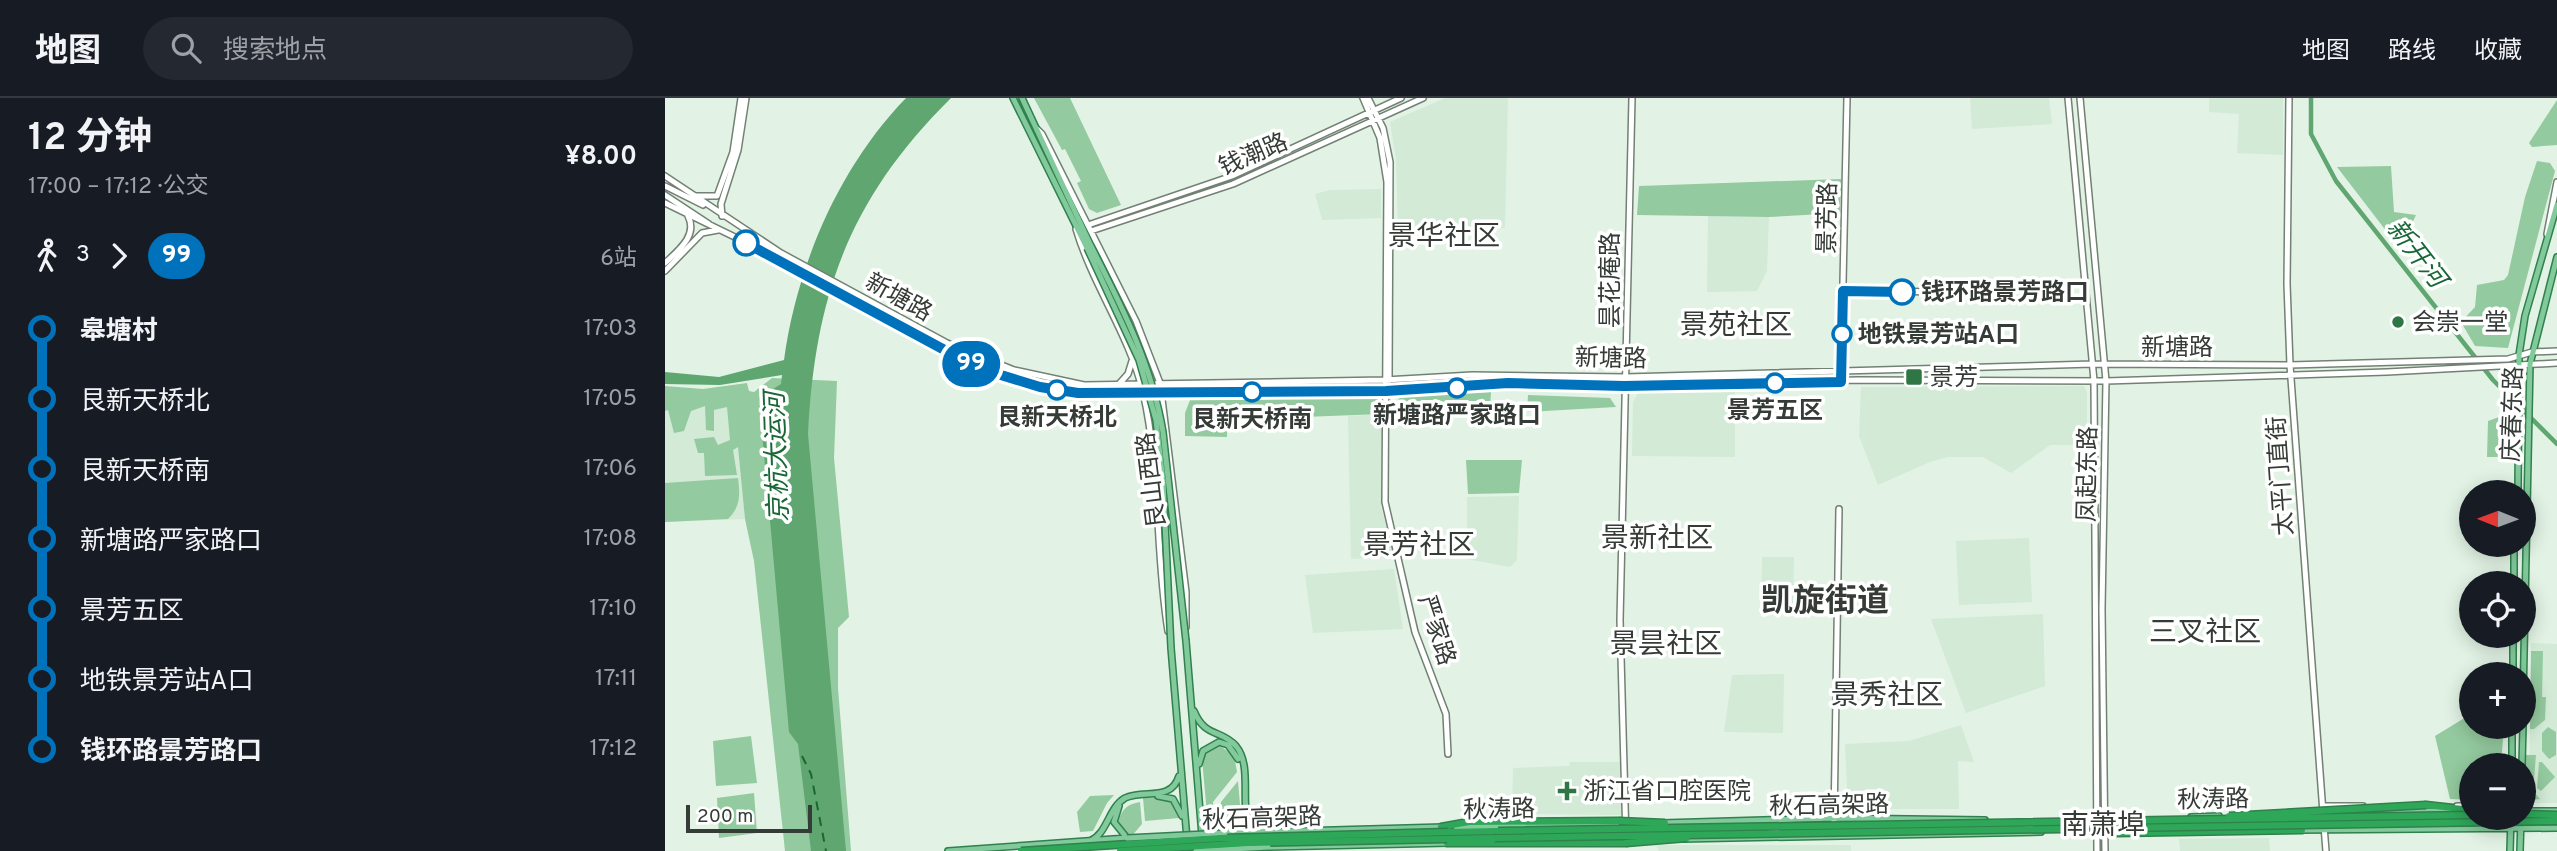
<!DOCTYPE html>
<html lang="zh">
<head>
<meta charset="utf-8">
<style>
  :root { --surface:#171b24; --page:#242831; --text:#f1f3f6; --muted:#9ea1a6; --line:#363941 }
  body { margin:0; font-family:Overpass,"Noto Sans SC",sans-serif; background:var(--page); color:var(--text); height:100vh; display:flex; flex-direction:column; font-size:26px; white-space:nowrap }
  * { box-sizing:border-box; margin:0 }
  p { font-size:23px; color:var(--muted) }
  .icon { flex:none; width:38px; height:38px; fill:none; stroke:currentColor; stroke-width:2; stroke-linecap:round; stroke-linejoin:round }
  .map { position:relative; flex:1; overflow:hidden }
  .side { display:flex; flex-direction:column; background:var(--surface); width:665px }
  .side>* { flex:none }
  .badge { padding:0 14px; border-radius:23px; font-size:24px; line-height:46px }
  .needle { width:46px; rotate:271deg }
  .fabs { position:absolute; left:1794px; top:382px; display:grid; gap:14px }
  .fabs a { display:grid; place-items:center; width:77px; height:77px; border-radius:50%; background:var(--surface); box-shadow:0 4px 18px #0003; font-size:35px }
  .scale { position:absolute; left:21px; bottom:18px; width:126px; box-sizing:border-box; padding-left:7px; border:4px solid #353b36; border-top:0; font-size:19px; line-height:24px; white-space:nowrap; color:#353b36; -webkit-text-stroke:5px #fff; paint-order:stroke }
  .map>.badge { position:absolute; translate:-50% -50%; box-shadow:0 0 0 4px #fff }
  .legs { display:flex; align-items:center; gap:10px; height:77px; padding:0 28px; font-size:23px }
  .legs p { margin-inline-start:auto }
  .overview { display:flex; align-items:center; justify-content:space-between; height:119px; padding:0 28px }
  h1 { font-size:38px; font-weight:700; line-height:52px }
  ul { padding:0 28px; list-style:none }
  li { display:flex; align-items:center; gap:24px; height:70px; font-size:26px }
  li i { display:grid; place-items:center; width:10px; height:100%; margin:0 9px; background:currentColor }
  li i::after { content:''; width:18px; height:18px; margin:-9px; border:5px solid; border-radius:50%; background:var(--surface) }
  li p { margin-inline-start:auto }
  li:first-child i { background:linear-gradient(#0000 50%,currentColor 0) }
  li:last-child i { background:linear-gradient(currentColor 50%,#0000 0) }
  header { display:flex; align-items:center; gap:42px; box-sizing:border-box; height:98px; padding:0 35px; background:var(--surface); border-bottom:2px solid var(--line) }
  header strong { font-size:33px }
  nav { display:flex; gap:38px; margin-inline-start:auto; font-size:24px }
  .search { width:490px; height:63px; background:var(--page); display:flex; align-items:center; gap:18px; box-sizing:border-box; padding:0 24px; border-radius:38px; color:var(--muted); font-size:26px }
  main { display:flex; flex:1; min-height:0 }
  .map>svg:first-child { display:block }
  .built { fill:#d2ead6 }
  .green { fill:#94ca9f }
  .water { fill:#5fa671 }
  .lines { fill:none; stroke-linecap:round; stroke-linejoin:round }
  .canal { stroke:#5fa671; stroke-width:4.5 }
  .ferry { stroke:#186735; stroke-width:2; stroke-dasharray:9 7; stroke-linecap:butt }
  .secondary-casing { stroke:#728174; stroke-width:8 }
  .primary-casing { stroke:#30814d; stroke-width:8 }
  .highway-casing { stroke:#30814d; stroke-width:9 }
  .secondary { stroke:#fff; stroke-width:5 }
  .primary { stroke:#82ca9b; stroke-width:5 }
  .highway { stroke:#2ea759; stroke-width:6 }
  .primary-bridge-casing { stroke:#30814d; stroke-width:8; stroke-linecap:butt }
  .highway-bridge-casing { stroke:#30814d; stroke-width:9; stroke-linecap:butt }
  .primary-bridge { stroke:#82ca9b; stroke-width:5 }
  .highway-bridge { stroke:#2ea759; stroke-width:6 }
  .line-1-casing { stroke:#fff; stroke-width:16 }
  .line-1 { stroke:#0072bc; stroke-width:10 }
  .stop-1-dot { fill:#fff; stroke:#0072bc; stroke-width:3.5 }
  .poi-dot { fill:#2e7745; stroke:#fff; stroke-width:2.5 }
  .labels { text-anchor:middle; stroke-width:7; stroke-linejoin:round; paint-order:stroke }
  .street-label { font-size:24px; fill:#353b36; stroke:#fff }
  .stop-label { font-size:24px; font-weight:bold; fill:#353b36; stroke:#fff }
  .poi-label { font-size:24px; fill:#353b36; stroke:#fff; text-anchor:start }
  .water-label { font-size:26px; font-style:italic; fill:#186735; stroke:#fff }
  .quarter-label { font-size:28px; fill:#353b36; stroke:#fff }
  .district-label { font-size:32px; font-weight:bold; fill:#353b36; stroke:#fff }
</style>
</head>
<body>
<header>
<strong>地图</strong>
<div class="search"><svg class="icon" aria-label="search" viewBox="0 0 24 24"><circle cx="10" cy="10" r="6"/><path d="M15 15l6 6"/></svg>搜索地点</div>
<nav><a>地图</a><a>路线</a><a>收藏</a></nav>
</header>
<main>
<section class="side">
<div class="overview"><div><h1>12 分钟</h1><p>17:00 – 17:12 · 公交</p></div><b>¥8.00</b></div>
<div class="legs"><svg class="icon" aria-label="walk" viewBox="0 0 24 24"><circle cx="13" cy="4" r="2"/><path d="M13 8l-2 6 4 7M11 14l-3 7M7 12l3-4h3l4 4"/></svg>3<svg class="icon" aria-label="forward" viewBox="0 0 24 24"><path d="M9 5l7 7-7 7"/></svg><b class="badge" style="background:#0072bc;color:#fff">99</b><p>6站</p></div>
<ul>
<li><i style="color:#0072bc"></i><b>皋塘村</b><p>17:03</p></li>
<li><i style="color:#0072bc"></i><span>艮新天桥北</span><p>17:05</p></li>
<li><i style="color:#0072bc"></i><span>艮新天桥南</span><p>17:06</p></li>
<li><i style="color:#0072bc"></i><span>新塘路严家路口</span><p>17:08</p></li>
<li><i style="color:#0072bc"></i><span>景芳五区</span><p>17:10</p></li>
<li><i style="color:#0072bc"></i><span>地铁景芳站A口</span><p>17:11</p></li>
<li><i style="color:#0072bc"></i><b>钱环路景芳路口</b><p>17:12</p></li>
</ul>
</section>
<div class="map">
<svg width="1892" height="753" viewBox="0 0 1892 753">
  <rect width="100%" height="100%" fill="#e2f3e5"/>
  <!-- built -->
  <path class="built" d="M780,0H843L840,130H733L731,61L725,24Z
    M1305,0H1384L1387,26L1307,31Z
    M1544,0H1618V57L1572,55L1574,16L1544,14Z
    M716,91V120L657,122L650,96L665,92Z
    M1043,118L1104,119L1102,173L1092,193L1042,194Z
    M1419,288L1422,294V341L1417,347H1385L1346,375L1318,359H1283L1265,364L1213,387L1194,338L1196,289Z
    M1070,289V359L967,358L968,304L976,290Z
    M69,303L80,421L0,424V304Z
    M717,316L716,409L729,453L726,459L686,461L683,318Z
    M854,398L852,462L845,469L802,461V399Z
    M1364,440L1367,504L1294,507L1291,443Z
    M1097,459H1129L1128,505H1096Z
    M729,471L738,531L648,535L640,477Z
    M1378,516L1380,588L1301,615L1266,521Z
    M1866,545L1892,546V705H1864Z
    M1119,576L1118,635L1059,634L1067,577Z
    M1296,627L1309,664L1293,663L1294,711H1187L1183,708L1180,646L1244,643Z
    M905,664H955L958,717L847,716L848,670L904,668Z
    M1604,740L1605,753H1515L1514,741Z
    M991,747H1186V753H994Z"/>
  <!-- green -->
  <path class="green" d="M369,0H405L456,107L432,115L424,111L412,85L416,83L400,51L397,52Z
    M1892,2V47L1867,49L1864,45Z
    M1872,63L1885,65L1890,73L1843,250L1810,248L1796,224L1810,209L1812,187L1839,182L1843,177L1860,99Z
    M1726,68L1729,114L1751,117L1738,145L1732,147L1672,69Z
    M1176,81L1175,115L1104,119L972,117L974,88Z
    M107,280L172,283L169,360L184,519L173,530V590L186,753H120L89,463L80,421L73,349L68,352L72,377L40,378L39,355H33L29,341L49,339L53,347L65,342L62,309L49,312V333L41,332L40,308L26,313L19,333L9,335L3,312L0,313V288L38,291L82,285L84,293L89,294Z
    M826,294L825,310L729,312L734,300L740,297Z
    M863,297L945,300L951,309L862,314Z
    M712,299L717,316L562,322V339L520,338V315L525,302Z
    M1834,319H1847L1846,353L1838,359H1822L1823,323Z
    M801,362H857L854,395L803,396Z
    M73,380C75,397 76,408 63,421L0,424V385Z
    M1866,553H1878L1877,599H1881L1880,622L1869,631H1865Z
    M1806,616V628H1839L1836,667H1806V702L1785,701L1770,638Z
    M1883,629L1891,634V657L1884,661L1877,653V635Z
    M86,638L92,685L51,688L48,643Z
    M553,647L569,657L572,674L548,704V716H542L537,661L539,655Z
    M1861,657H1871L1868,693L1875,701L1867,702L1864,689L1860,686Z
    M1874,664H1877L1890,679L1876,693L1872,690Z
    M573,683L576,718L569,728L555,711L556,704Z
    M89,695L92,735L54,740L52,700Z
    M449,697L442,705L428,733L415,734L412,714L425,698Z
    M493,699L506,703L514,720L480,723L478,700Z
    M475,704L477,726L466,739L460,737L453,724C457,711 462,706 475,704Z"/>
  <!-- water -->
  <path class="water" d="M241,0H286C185,100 150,196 143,336L181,753H146L133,646L124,634L94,300L116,286L117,277L55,287L0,286V274L54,279L119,262C132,167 174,69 241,0Z"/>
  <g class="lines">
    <!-- canal -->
    <path class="canal" d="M1646,0V36L1671,83L1828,282L1892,346"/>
    <!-- ferry -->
    <path class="ferry" d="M137,658L146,676L161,753"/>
    <defs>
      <path id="secondary" d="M698,0L715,40L722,84L720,404L750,534L781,616L783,656
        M703,0L718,30L725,64L724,283
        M1403,0L1429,283L1432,753
        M1415,0L1441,283L1437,511L1440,753
        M1624,0L1622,186L1625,267L1658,715
        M372,31L377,36L471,223L495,285L521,494V529
        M0,78L116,155L282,245L349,272L419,287L720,282L807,277L961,279L1428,266L1625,267L1843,261L1867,254L1892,253
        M0,88L38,107
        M0,97L44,126
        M31,98H52L68,54L76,0
        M0,105L113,160L313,269L375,289L413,295L721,293L843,285L959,288L1193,282L1441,283L1722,274L1892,265
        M57,118L56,106L73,52L81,0
        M423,127L567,78L736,0
        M411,131C428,188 464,236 478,294C496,373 490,454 503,533
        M426,133L568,86L758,0
        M1882,136L1892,84
        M0,165C14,152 33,137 23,118
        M0,173L37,135L53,132
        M1178,193L1299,194
        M1176,277L1182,0
        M454,286L463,276L467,263
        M1658,708H1698
        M1792,708H1806
        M1169,723L1174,411
        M1659,728L1661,753
        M961,742L955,522L967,0"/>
      <path id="primary" d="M348,0L422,150
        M357,0L426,148
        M1853,394L1854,257L1860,218L1892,107
        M1849,485V446
        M521,543L537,738
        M506,550L523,753
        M1848,576V537
        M1858,604L1865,266L1892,159
        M529,613C540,640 556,631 571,648C586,666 577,699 582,720L602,733
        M534,666L538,653L554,644L563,647L573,661
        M1847,667V628
        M1857,667L1858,628
        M493,698L508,701L517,718
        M454,708L449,724L462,740
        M1864,713H1892
        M1690,714L1789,713
        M1526,719L1554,718
        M997,725L1169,720L1320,722
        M791,729L953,726
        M1634,732L1892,730
        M563,734L575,726L578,713
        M560,735L778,729
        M1018,741L1376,734
        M425,743C443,735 443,710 460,700C479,691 506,704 514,678
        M283,753L462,740
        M592,753L603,749L784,745
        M1845,753L1846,719
        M1855,753L1856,719"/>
      <path id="highway" d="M1761,707L1806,712
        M776,729L804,724L954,723
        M783,734L833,733
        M1450,735L1637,732
        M782,741L830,740
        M782,745H961"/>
    </defs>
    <!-- secondary casing -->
    <use href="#secondary" class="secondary-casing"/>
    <!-- primary casing -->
    <use href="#primary" class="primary-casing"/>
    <!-- highway casing -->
    <use href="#highway" class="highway-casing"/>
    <!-- secondary -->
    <use href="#secondary" class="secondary"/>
    <!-- primary -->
    <use href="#primary" class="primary"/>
    <!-- highway -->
    <use href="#highway" class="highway"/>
    <defs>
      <path id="primary-bridge" d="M426,148C457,209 487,267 498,334L521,543
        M422,150L474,262L491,322L498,383L506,550
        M462,740L560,735
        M531,753L603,749"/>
      <path id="highway-bridge" d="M1858,716L1892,717
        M1564,718L1761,707
        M954,723L1000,725
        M833,733L1806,717
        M1411,734L1450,735
        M830,740L1892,723
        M961,745L1022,740
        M356,753L556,740L783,734
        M455,753L583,745L782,741"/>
    </defs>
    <!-- primary-bridge casing -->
    <use href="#primary-bridge" class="primary-bridge-casing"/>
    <!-- highway-bridge casing -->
    <use href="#highway-bridge" class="highway-bridge-casing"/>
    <!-- primary-bridge -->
    <use href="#primary-bridge" class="primary-bridge"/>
    <!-- highway-bridge -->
    <use href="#highway-bridge" class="highway-bridge"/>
  </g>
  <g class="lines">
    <defs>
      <path id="line-1" d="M81,145L313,270L375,289L413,295L721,293L843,285L959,288L1176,284L1178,193L1237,194"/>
    </defs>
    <!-- line-1 casing -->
    <use href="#line-1" class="line-1-casing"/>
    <!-- line-1 -->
    <use href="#line-1" class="line-1"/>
  </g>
  <!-- markers -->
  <g class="stop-1-dot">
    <circle cx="81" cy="145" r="12"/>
    <circle cx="1237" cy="194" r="12"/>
    <circle cx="1177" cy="236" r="9"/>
    <circle cx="1110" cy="285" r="9"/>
    <circle cx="792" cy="290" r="9"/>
    <circle cx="392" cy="292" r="9"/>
    <circle cx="587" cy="294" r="9"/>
  </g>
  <g class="poi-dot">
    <circle cx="1733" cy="224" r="7"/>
    <rect x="1240" y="270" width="18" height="18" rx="3.5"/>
    <path d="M898.5 682.5h7v7h7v7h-7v7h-7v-7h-7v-7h7z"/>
  </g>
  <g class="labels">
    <!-- street labels -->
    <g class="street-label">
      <text transform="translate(588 56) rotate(-23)" y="8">钱潮路</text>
      <text transform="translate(1162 120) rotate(-89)" y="8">景芳路</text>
      <text transform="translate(945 182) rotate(-90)" y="8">昙花庵路</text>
      <text transform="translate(234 199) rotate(29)" y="8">新塘路</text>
      <text x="1512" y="257">新塘路</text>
      <text transform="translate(946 260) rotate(1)" y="8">新塘路</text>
      <text transform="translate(1847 316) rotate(-88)" y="8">庆春东路</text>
      <text transform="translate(1422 376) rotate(-89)" y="8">凤起东路</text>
      <text transform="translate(1615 378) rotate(-94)" y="8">太平门直街</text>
      <text transform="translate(486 382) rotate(-97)" y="8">艮山西路</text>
      <text transform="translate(772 532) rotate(72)" y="8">严家路</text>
      <text transform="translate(1548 701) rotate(-1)" y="8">秋涛路</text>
      <text transform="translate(1164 707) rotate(-1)" y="8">秋石高架路</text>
      <text transform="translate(834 711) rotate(-1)" y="8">秋涛路</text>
      <text transform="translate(597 720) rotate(-2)" y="8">秋石高架路</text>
    </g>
    <!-- stop labels -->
    <g class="stop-label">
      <text x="1256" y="202" text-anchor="start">钱环路景芳路口</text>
      <text x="1193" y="244" text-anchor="start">地铁景芳站A口</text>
      <text x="1110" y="320">景芳五区</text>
      <text x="792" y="325">新塘路严家路口</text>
      <text x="392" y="327">艮新天桥北</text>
      <text x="587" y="329">艮新天桥南</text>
    </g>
    <!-- poi labels -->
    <g class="poi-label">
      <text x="1747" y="232">会崇一堂</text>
      <text x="1265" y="287">景芳</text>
      <text x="918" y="701">浙江省口腔医院</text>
    </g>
    <!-- water labels -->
    <g class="water-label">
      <text transform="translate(1752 155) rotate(52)" y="9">新开河</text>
      <text transform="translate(111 359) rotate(-92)" y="9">京杭大运河</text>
    </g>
    <!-- quarter labels -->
    <g class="quarter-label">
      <text x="779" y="147">景华社区</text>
      <text x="1071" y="236">景苑社区</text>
      <text x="992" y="449">景新社区</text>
      <text x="754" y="456">景芳社区</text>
      <text x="1540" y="543">三叉社区</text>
      <text x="1001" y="555">景昙社区</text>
      <text x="1222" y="606">景秀社区</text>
      <text x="1438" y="736">南萧埠</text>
    </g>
    <!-- district labels -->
    <g class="district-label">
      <text x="1160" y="513">凯旋街道</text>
    </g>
  </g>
</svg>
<div class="fabs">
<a><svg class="needle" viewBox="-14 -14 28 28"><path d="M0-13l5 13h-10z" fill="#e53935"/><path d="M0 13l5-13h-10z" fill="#9ea1a6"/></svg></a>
<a><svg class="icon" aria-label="locate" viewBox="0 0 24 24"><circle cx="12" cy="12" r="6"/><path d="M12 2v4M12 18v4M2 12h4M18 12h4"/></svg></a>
<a>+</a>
<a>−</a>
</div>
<div class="scale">200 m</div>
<b class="badge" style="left:306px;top:266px;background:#0072bc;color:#fff">99</b>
</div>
</main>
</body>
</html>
